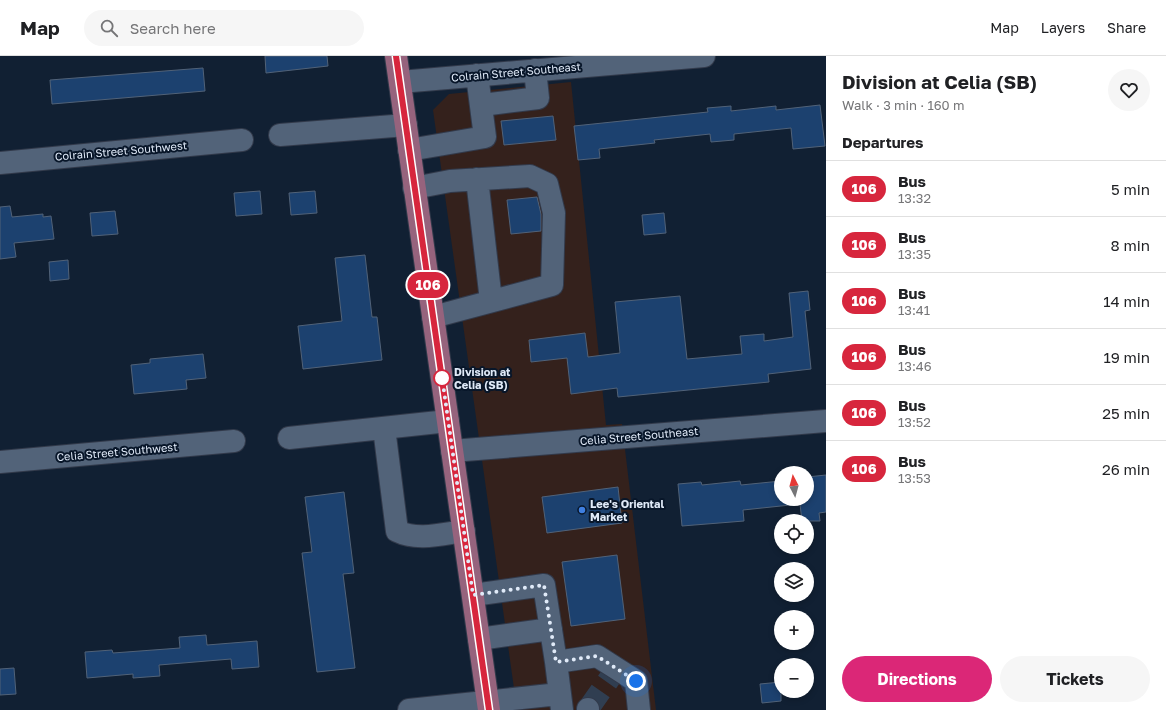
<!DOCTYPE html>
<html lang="en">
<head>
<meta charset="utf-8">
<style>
  :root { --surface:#fff; --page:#f6f6f6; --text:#202124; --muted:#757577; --line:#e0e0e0; --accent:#db2777 }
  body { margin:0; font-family:"Golos Text",sans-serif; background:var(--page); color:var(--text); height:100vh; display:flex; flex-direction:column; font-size:15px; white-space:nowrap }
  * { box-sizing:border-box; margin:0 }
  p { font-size:13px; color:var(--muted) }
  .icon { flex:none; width:22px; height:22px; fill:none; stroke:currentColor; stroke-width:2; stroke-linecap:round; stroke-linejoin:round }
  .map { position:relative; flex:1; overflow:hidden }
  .details { display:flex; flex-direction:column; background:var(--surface); width:340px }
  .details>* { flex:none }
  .badge { padding:0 8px; border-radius:13px; font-size:14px; line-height:26px }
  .needle { width:26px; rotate:354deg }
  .tools { position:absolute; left:774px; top:410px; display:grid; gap:8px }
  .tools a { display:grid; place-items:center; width:40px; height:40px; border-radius:50%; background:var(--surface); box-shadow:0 2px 6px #0003; font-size:20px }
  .you { position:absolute; width:20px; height:20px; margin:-10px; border:3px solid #fff; border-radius:50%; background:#1a73e8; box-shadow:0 0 0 6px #1a73e833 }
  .map>.badge { position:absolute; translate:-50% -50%; box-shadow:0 0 0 2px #fff }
  h2 { padding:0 16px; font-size:15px; line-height:36px }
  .round { display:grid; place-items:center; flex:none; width:42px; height:42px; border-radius:21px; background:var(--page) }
  .head { display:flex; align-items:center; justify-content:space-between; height:68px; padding:0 16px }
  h1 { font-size:19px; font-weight:700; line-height:30px }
  .action { display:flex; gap:8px; margin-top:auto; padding:8px 16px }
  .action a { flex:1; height:46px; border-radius:24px; background:var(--accent); color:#fff; font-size:16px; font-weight:700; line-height:46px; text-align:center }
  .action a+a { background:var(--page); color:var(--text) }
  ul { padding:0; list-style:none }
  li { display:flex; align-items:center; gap:12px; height:56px; padding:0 16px; border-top:1px solid var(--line) }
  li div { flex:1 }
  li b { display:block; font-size:15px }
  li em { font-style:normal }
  li .badge { min-width:44px; font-weight:700; text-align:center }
  header { display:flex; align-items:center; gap:24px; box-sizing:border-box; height:56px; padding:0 20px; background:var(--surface); border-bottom:1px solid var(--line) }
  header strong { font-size:19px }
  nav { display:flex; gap:22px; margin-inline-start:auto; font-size:14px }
  .search { width:280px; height:36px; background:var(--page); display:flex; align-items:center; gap:10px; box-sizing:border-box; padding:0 14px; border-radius:22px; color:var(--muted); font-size:15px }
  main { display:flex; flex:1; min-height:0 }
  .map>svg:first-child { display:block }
  .commercial { fill:#34211c }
  .building { fill:#1c416f; stroke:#516278 }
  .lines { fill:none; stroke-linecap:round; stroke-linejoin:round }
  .minor-tunnel { stroke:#303e51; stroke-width:22; stroke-dasharray:22 11; stroke-linecap:butt }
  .minor-casing { stroke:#323a4b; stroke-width:24 }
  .major-casing { stroke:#323a4b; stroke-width:24 }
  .minor { stroke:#526379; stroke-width:22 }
  .major { stroke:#96637d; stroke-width:22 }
  .line-casing { stroke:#fff; stroke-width:9 }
  .line { stroke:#d7263d; stroke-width:6 }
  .walk { stroke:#e0eaf8; stroke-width:4; stroke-dasharray:0 7.2 }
  .stop-dot { fill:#fff; stroke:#d7263d; stroke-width:2 }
  .shop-dot { fill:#3f7fe0; stroke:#081629; stroke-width:1.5 }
  .labels { text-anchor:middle; stroke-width:4; stroke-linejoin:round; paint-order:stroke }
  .street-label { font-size:11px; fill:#e0eaf8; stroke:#081629 }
  .stop-label { font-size:11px; font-weight:bold; fill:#e0eaf8; stroke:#081629; text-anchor:start }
  .poi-label { font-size:11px; font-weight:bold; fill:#e0eaf8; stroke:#081629; text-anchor:start }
</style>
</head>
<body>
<header>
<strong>Map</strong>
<div class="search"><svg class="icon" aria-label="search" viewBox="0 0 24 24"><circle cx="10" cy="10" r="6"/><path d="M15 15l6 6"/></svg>Search here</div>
<nav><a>Map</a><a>Layers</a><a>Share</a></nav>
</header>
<main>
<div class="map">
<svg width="826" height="654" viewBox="0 0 826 654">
  <rect width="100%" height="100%" fill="#112033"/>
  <!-- commercial -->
  <path class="commercial" d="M571,26L606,369L622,368L656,654H517L433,54L449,38Z"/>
  <!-- building -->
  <path class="building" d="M265,0H327L328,10L266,17Z
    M203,12L205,35L52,48L50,24Z
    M820,49L825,90L793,93L791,72L734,78V84L711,86L710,78L654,84L655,87L599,93L600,102L578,104L574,70L708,56L707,52L731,50V55L776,50V54Z
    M553,60L556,84L504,89L501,65Z
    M260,135L262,158L236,160L234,137Z
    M315,135L317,157L291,159L289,137Z
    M537,141L541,158V175L511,178L507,144Z
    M10,150L12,161L43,158V161L51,160L54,183L14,187L16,201L0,203V151Z
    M115,155L118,178L92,180L90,157Z
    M664,157L666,177L644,179L642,159Z
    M365,199L372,261H377L382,304L303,313L298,270L342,265L335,202Z
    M68,204L69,223L50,225L49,206Z
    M808,235L810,254L805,255L811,313L768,318L769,326L618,341L617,332L571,338L567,302L531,306L529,284L585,277L588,301L620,297L615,246L680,240L687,303L742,298L740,280L764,278V285L793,281L789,237Z
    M203,298L206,322L186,324L187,333L134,338L131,309L150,307V303Z
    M826,419V456L819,457L820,465H802L800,448L743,454L744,465L682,470L678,428L701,426L702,429L740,425L741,429L781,425V443H807V421Z
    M618,431L622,467L547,477L542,441Z
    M344,436L354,517L343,518L355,612L317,616L302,497L312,496L305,441Z
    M617,499L625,563L571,570L562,506Z
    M206,579L207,589L257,585L259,611L232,613L231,603L159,609L160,620L133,622V618L87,622L85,596L112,594L113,597L180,592L179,581Z
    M14,612L16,638L0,639V613Z
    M781,626V645L762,647L760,628Z"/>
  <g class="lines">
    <!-- minor-tunnel -->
    <path class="minor-tunnel" d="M588,653L612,619"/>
    <defs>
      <path id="minor" d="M400,26L704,0
        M482,49L538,42L535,14
        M280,79L406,69
        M409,94L485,81L477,19
        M0,107L242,84
        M477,123L491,245
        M414,132L450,125L530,120L547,128L554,157L552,229L433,261
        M384,372L397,475C417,485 442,478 464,475
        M289,382L448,365
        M452,395L826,365
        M0,406L234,385
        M473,539L544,529L556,606
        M479,583L551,573
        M409,654L559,638
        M562,654L556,606L597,600L636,625L639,654
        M588,654V653"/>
      <path id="major" d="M396,0L489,654"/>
    </defs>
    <!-- minor casing -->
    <use href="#minor" class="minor-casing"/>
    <!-- major casing -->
    <use href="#major" class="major-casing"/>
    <!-- minor -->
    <use href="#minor" class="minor"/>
    <!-- major -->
    <use href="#major" class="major"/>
  </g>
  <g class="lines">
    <defs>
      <path id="line" d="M396,0L489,654"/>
    </defs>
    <!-- line casing -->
    <use href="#line" class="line-casing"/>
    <!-- line -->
    <use href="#line" class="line"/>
    <!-- walk -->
    <path class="walk" d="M442,322V321L473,539L544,529L556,606L597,600L636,625"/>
  </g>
  <!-- markers -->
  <circle class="stop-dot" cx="442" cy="322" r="8"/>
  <circle class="shop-dot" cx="582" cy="454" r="4"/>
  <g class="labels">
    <!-- street labels -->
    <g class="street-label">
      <text transform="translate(516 16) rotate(-5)" y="4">Colrain Street Southeast</text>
      <text transform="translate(121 95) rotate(-5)" y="4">Colrain Street Southwest</text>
      <text transform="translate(639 380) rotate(-5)" y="4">Celia Street Southeast</text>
      <text transform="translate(117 396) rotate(-5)" y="4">Celia Street Southwest</text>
    </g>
    <!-- stop labels -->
    <g class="stop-label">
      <text x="454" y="320">Division at<tspan x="454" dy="13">Celia (SB)</tspan></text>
    </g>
    <!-- poi labels -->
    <g class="poi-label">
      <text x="590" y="452">Lee's Oriental<tspan x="590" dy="13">Market</tspan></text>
    </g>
  </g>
</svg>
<div class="tools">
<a><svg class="needle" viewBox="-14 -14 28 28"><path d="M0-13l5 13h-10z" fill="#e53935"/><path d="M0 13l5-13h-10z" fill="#757577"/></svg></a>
<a><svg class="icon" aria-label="locate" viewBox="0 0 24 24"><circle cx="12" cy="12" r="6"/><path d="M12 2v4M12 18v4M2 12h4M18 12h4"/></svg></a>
<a><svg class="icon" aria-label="layers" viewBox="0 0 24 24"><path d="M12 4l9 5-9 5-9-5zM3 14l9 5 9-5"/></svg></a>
<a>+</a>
<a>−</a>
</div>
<div class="you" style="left:636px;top:625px"></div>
<b class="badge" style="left:428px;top:229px;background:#d7263d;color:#fff">106</b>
</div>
<section class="details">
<div class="head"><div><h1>Division at Celia (SB)</h1><p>Walk · 3 min · 160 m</p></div><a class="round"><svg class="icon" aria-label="heart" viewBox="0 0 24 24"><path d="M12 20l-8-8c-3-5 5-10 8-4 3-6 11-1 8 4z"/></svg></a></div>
<h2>Departures</h2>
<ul>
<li><span class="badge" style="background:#d7263d;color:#fff">106</span><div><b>Bus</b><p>13:32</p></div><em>5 min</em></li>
<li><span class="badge" style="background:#d7263d;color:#fff">106</span><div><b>Bus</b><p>13:35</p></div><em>8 min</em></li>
<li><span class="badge" style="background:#d7263d;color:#fff">106</span><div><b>Bus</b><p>13:41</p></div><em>14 min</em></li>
<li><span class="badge" style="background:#d7263d;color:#fff">106</span><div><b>Bus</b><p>13:46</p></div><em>19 min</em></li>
<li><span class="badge" style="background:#d7263d;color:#fff">106</span><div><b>Bus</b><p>13:52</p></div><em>25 min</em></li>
<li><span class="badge" style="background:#d7263d;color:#fff">106</span><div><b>Bus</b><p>13:53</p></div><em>26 min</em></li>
</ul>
<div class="action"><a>Directions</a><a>Tickets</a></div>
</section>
</main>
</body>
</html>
